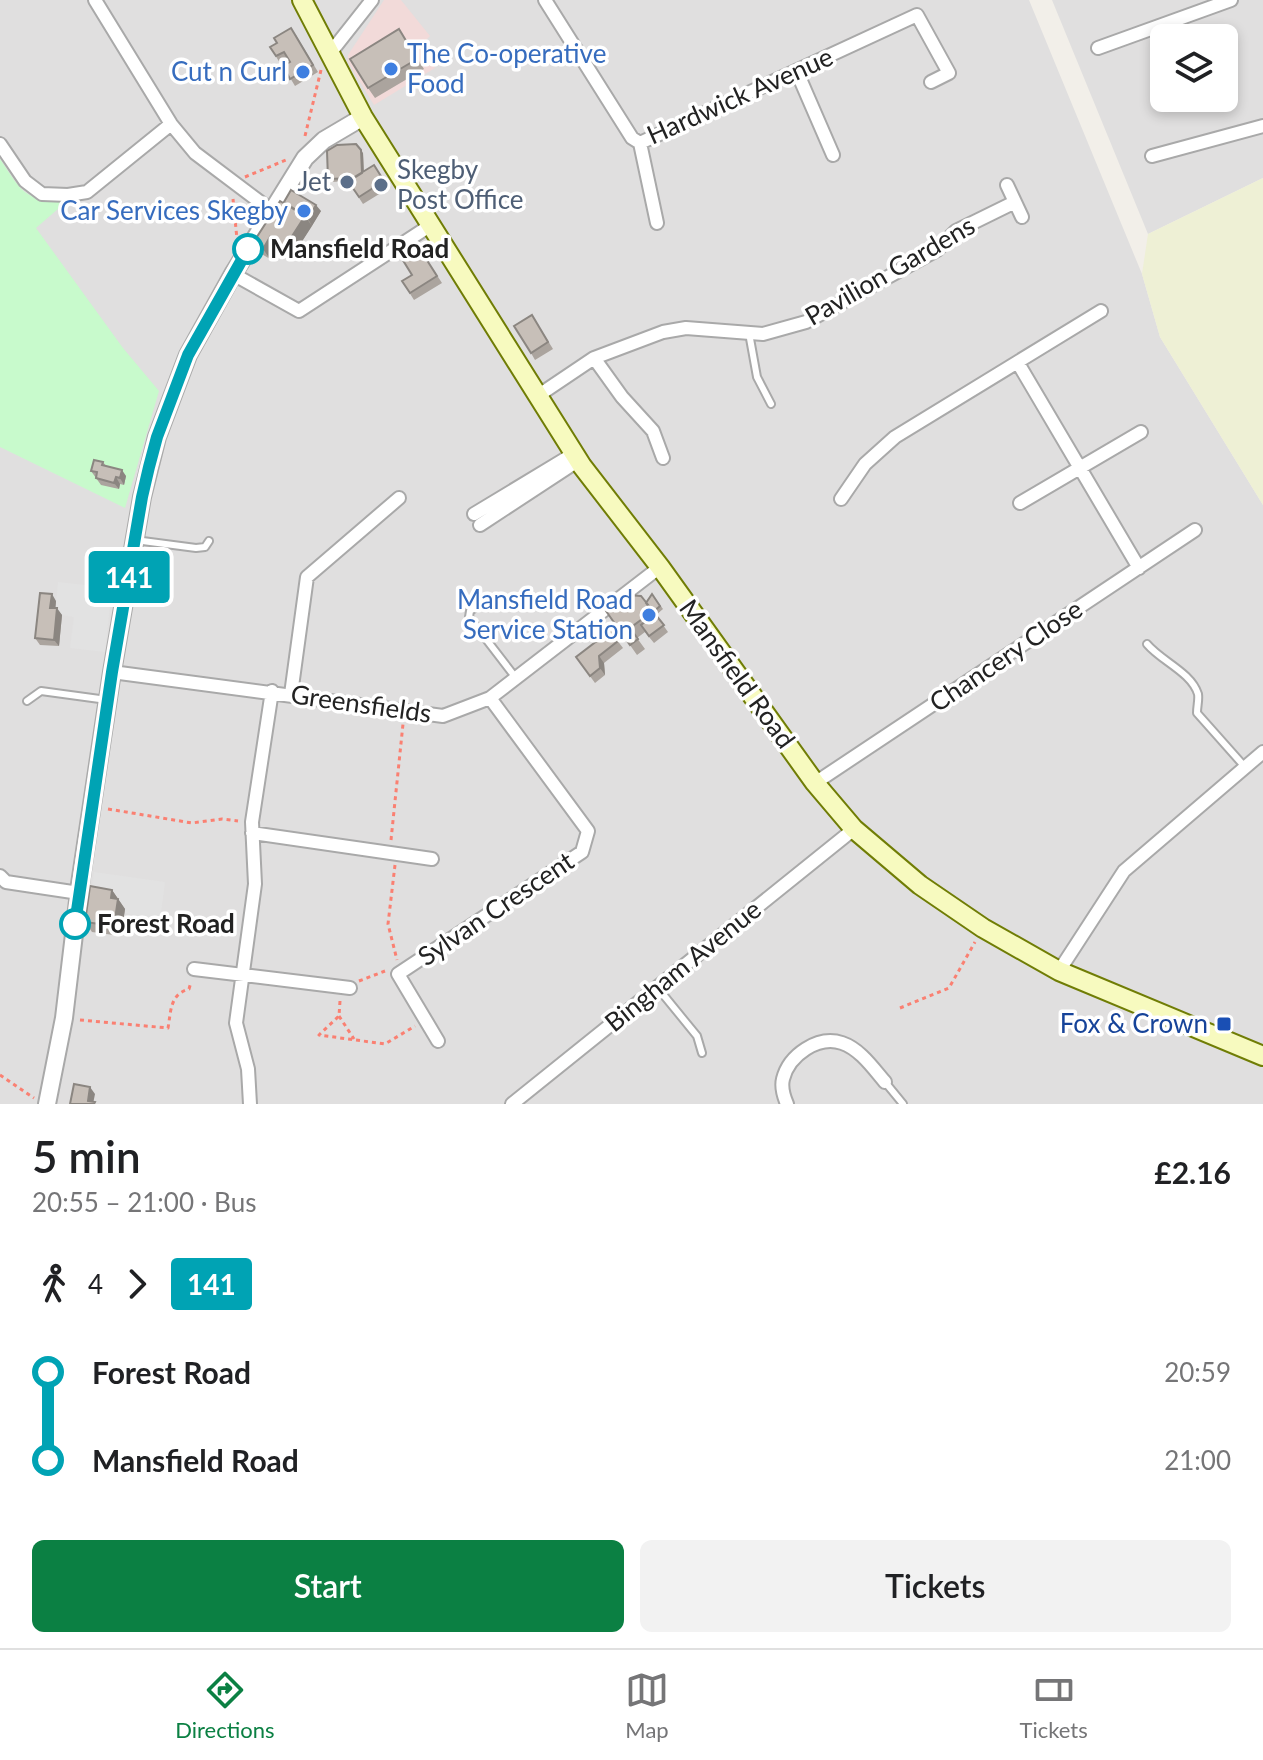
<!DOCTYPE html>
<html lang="en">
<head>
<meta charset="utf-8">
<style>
  :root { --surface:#fff; --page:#f2f2f2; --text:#202124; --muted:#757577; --line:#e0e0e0; --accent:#0b8043 }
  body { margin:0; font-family:Lato,sans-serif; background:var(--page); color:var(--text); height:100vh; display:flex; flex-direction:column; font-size:30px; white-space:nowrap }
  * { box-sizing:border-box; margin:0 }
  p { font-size:26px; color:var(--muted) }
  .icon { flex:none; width:44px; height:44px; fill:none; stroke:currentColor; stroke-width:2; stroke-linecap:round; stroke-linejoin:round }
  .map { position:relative; height:1104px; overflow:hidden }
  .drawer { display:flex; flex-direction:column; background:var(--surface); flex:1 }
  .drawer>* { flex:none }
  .badge { padding:0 16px; border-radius:6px; font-size:28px; line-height:52px }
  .buttons { position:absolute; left:1150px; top:24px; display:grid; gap:16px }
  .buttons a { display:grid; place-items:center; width:88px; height:88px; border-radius:12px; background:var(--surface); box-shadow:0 4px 12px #0003; font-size:40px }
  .map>.badge { position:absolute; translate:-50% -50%; box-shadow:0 0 0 4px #fff }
  .legs { display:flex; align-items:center; gap:12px; height:88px; padding:0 32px; font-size:26px }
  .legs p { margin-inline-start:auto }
  .head { display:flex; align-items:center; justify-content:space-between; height:136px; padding:0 32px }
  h1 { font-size:44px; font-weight:600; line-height:60px }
  .cta { display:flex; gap:16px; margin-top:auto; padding:16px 32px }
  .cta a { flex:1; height:92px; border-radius:12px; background:var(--accent); color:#fff; font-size:32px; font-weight:600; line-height:92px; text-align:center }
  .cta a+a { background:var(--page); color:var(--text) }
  ul { padding:0 32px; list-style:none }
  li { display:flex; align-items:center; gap:28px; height:88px; font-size:30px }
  li i { display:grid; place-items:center; width:12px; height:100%; margin:0 10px; background:currentColor }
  li i::after { content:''; width:20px; height:20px; margin:-10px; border:6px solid; border-radius:50%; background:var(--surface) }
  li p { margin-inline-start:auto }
  li:first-child i { background:linear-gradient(#0000 50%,currentColor 0) }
  li:last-child i { background:linear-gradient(currentColor 50%,#0000 0) }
  .tabs { display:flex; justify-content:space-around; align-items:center; height:112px; border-top:2px solid var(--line); background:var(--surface); font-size:22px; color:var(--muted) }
  .tabs a { display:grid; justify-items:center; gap:4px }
  .tabs .current { color:var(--accent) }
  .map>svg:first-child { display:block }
  .residential { fill:#e0dfdf; fill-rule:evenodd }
  .commercial { fill:#f2dad9 }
  .farmland { fill:#eef0d5 }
  .park { fill:#c8facc }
  .parking { fill:#e2e2e2 }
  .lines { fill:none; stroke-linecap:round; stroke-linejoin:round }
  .service-casing { stroke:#a9a9a9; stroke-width:10 }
  .minor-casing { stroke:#a9a9a9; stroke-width:16 }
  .tertiary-casing { stroke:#a9a9a9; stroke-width:20 }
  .secondary-casing { stroke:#707d05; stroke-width:22 }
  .path { stroke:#fa8072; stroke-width:3; stroke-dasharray:4 4; stroke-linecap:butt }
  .service { stroke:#fff; stroke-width:6 }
  .minor { stroke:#fff; stroke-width:12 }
  .tertiary { stroke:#fff; stroke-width:16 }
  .secondary { stroke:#f7fabf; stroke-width:18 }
  .wall { fill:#aba49e }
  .shaded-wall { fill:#8b8681 }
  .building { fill:#c7bfb8; stroke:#8b8681; stroke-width:2 }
  .line-1-casing { stroke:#fff; stroke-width:18 }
  .line-1 { stroke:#00a3b4; stroke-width:12 }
  .shop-dot { fill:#3f7fe0; stroke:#fff; stroke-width:3 }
  .service-dot { fill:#5c6f8a; stroke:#fff; stroke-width:3 }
  .stop-1-dot { fill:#fff; stroke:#00a3b4; stroke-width:4 }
  .transit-dot { fill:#1a4fb4; stroke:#fff; stroke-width:3 }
  .labels { text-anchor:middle; stroke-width:7; stroke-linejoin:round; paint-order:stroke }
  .shop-label { font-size:26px; fill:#366cbe; stroke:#fff; text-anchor:end }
  .street-label { font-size:26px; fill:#222; stroke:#fff }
  .service-label { font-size:26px; fill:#4e5e75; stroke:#fff; text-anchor:start }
  .stop-label { font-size:26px; font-weight:bold; fill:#222; stroke:#fff; text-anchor:start }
  .transit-label { font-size:26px; fill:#164399; stroke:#fff; text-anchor:end }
</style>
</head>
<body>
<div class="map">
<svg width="1263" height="1104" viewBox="0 0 1263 1104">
  <rect width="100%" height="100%" fill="#f2efe9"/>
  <!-- residential -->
  <path class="residential" d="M0,0H1029L1142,274L1160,337L1263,505V1104H0Z
    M1052,0H1263V178L1148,234ZM1164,38H1224V98H1164Z"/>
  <!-- commercial -->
  <path class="commercial" d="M384,0H401L430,36L421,45L435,68L374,105L348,62V55Z"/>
  <!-- farmland -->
  <path class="farmland" d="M1263,178V505L1160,337L1142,274L1148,234Z"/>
  <!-- park -->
  <path class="park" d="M0,159C25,196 22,197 66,202L36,228L123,348L159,391L125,508L0,447Z"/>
  <!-- parking -->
  <path class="parking" d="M58,582L112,588L105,652L70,648L74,617L55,614Z
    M94,872L165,882L160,921L125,913V909L90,898Z"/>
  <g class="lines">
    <defs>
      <path id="service" d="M749,333L757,377L771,404
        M135,540L196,548L205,547L209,541
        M488,599L470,611L469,617L516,678
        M1147,644C1161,661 1191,672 1198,694C1199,700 1197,706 1197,713L1245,767
        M27,701L41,691L107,700
        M657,987L697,1036L702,1053
        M885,1082L903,1104"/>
      <path id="minor" d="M95,0L171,124L195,153L272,211
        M545,0L632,138L640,143L917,15L949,73L931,82
        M1098,48L1231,0
        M331,52L372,0
        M797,72L833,155
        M640,143L657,223
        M0,144L25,181L42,194L68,195L87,192L171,124
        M1152,156L1263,126
        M1007,185L1022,217
        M233,274L299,311L431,225
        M594,358L622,397L653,431L663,458
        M1018,363L1139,568
        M539,395L594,358L663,332L686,328L763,334L806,322L937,250L956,231L1015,202
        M841,499L865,464L895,437L1101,311
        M1020,503L1141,432
        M474,514L575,453
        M480,525L579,460
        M112,672L443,716L490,698L660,567
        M291,694L307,577L399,498
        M815,783L1195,530
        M252,833L432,859
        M0,876L6,882L79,893
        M194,969L350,988
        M1059,971L1124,871L1263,752
        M438,1041L398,974L582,852L588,831L490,698
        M250,1104L248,1069L236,1023L255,884L252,822L272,691
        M512,1104L854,829
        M787,1104C784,1097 781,1087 783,1079C789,1055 818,1035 842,1043C860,1049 873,1068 885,1082"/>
      <path id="tertiary" d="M47,1104L64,1018L80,884L112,672L142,497L157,437L188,355L233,274L305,158L324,140L363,117"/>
      <path id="secondary" d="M302,0L363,117L582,466L660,567L815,783L854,829L920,885L983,928L1059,971L1263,1056"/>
    </defs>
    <!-- service casing -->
    <use href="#service" class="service-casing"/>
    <!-- minor casing -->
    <use href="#minor" class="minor-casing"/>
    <!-- tertiary casing -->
    <use href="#tertiary" class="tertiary-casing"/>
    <!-- secondary casing -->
    <use href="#secondary" class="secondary-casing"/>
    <!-- path -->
    <path class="path" d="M305,136L321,70
      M245,177L286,160
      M233,199L237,239
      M108,809L192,823L222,819L238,821
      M391,840L403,724
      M395,865L388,924L397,960
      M359,981L385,971
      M340,1001L339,1016L319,1035L385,1044L415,1026
      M900,1008L949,988L975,942
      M339,1016L354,1039
      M80,1020L168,1028C171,1011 170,994 189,989L191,982
      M0,1075L34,1098"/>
    <!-- service -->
    <use href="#service" class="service"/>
    <!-- minor -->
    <use href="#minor" class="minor"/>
    <!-- tertiary -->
    <use href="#tertiary" class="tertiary"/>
    <!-- secondary -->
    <use href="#secondary" class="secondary"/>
  </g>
  <!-- wall -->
  <path class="wall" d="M399,29L424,69L375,98L368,88Z
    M296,35L318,72L295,86L283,66L290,62L288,59L280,63L270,47Z
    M363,153L364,171L374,165L389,188L363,204L348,181L331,182L328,179Z
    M284,202L321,211L292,257L277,247L270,259L260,253L253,243Z
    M416,243L442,283L414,300L402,281L412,275Z
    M532,315L553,349L535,360L531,353Z
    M103,462L106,466L126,476L124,485L120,484L119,489L101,485L91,471Z
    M652,594L663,609L656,615L668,632L654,643L645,632L637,638L645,649L637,655L606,611L646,603Z
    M56,601L55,608L62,615L59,646L40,645L35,638Z
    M610,631L623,648L604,663L605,675L595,683L576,657Z
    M112,890L125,909L121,936L92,932L85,922Z"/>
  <!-- shaded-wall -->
  <path class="shaded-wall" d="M361,150L363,153L364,181L362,177Z
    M316,205L321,211L312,226L308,219Z
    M305,216L312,226L292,257L285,247Z
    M270,237L277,247L270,259L263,249Z
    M122,470L126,476L124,485L120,478Z
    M116,477L120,484L119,489L114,483Z
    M52,594L56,601L55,614L50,608Z
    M57,608L62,615L59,646L54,640Z
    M599,656L604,663L605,675L600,668Z
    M112,890L125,909L121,936L114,926L111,898Z
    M90,1087L95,1094L93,1104L88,1101Z"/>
  <!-- building -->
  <path class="building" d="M291,28L313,65L290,79L283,66L290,62L284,52L276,56L270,47L277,43L274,38Z
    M399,29L417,59L368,88L350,59Z
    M356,144L361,150L362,173L354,178L328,179L327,151L337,145Z
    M374,165L384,181L359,197L348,181Z
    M291,190L316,205L308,219L305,216L284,202Z
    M280,201L305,216L285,247L270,237L263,249L253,243Z
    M416,243L437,276L410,293L402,281L412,275L399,254Z
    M532,315L548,342L531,353L514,326Z
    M94,460L103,462L102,465L122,470L120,478L116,477L114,483L96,478L97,472L91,471Z
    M40,593L52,594L50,608H57L54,640L35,638Z
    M652,594L660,606L653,612L646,603Z
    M627,595L641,596L653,611L630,628L638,639L630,645L606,611Z
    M655,614L664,625L649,636L641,625Z
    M610,631L618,641L599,656L600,668L590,676L576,657Z
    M90,886L112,890L111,898L118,899L114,926L85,922Z
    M74,1084L90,1087L88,1101L95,1102L94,1104H70Z"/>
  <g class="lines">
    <defs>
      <path id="line-1" d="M75,924L112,672L142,497L149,467L157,437L188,355L248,249"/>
    </defs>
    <!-- line-1 casing -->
    <use href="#line-1" class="line-1-casing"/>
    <!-- line-1 -->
    <use href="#line-1" class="line-1"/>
  </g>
  <!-- markers -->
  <g class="shop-dot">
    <circle cx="391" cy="69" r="8"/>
    <circle cx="303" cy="72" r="8"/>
    <circle cx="304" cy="211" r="8"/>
    <circle cx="649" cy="615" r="8"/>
  </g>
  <g class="service-dot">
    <circle cx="347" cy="182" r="8"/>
    <circle cx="381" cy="185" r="8"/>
  </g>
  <g class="stop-1-dot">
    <circle cx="248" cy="249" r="14"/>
    <circle cx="75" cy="924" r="14"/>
  </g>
  <rect class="transit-dot" x="1216" y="1016" width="16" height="16" rx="4"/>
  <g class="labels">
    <!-- shop labels -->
    <g class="shop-label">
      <text x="407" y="63" text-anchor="start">The Co-operative<tspan x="407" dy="30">Food</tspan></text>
      <text x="287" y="81">Cut n Curl</text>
      <text x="288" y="220">Car Services Skegby</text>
      <text x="633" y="609">Mansfield Road<tspan x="633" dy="30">Service Station</tspan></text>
    </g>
    <!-- street labels -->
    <g class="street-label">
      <text transform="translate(740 96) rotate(-24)" y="9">Hardwick Avenue</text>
      <text transform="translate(890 271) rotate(-30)" y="9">Pavilion Gardens</text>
      <text transform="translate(1006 656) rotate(-34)" y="9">Chancery Close</text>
      <text transform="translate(737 674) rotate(54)" y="9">Mansfield Road</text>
      <text transform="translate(361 704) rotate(8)" y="9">Greensfields</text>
      <text transform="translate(496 909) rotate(-34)" y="9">Sylvan Crescent</text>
      <text transform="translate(683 966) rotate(-39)" y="9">Bingham Avenue</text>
    </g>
    <!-- service labels -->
    <g class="service-label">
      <text x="397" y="179">Skegby<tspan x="397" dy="30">Post Office</tspan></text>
      <text x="331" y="191" text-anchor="end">Jet</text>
    </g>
    <!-- stop labels -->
    <g class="stop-label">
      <text x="270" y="258">Mansfield Road</text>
      <text x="97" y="933">Forest Road</text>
    </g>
    <!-- transit labels -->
    <g class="transit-label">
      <text x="1208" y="1033">Fox &amp; Crown</text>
    </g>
  </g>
</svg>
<div class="buttons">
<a><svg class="icon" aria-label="layers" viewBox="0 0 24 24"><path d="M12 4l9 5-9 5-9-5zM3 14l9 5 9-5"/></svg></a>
</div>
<b class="badge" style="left:129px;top:577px;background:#00a3b4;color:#fff">141</b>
</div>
<section class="drawer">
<div class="head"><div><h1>5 min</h1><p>20:55 – 21:00 · Bus</p></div><b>£2.16</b></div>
<div class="legs"><svg class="icon" aria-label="walk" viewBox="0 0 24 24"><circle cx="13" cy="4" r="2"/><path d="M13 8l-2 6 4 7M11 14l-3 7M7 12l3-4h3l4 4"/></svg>4<svg class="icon" aria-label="forward" viewBox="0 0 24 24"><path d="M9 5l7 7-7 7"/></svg><b class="badge" style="background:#00a3b4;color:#fff">141</b></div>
<ul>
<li><i style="color:#00a3b4"></i><b>Forest Road</b><p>20:59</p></li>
<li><i style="color:#00a3b4"></i><b>Mansfield Road</b><p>21:00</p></li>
</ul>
<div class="cta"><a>Start</a><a>Tickets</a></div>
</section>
<nav class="tabs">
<a class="current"><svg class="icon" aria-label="directions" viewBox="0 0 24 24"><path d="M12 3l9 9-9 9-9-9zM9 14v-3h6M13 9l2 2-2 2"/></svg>Directions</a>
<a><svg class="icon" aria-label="map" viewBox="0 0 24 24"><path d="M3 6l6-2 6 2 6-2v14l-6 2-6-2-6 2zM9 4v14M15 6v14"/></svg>Map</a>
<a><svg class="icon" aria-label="tickets" viewBox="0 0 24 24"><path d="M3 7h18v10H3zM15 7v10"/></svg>Tickets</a>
</nav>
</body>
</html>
